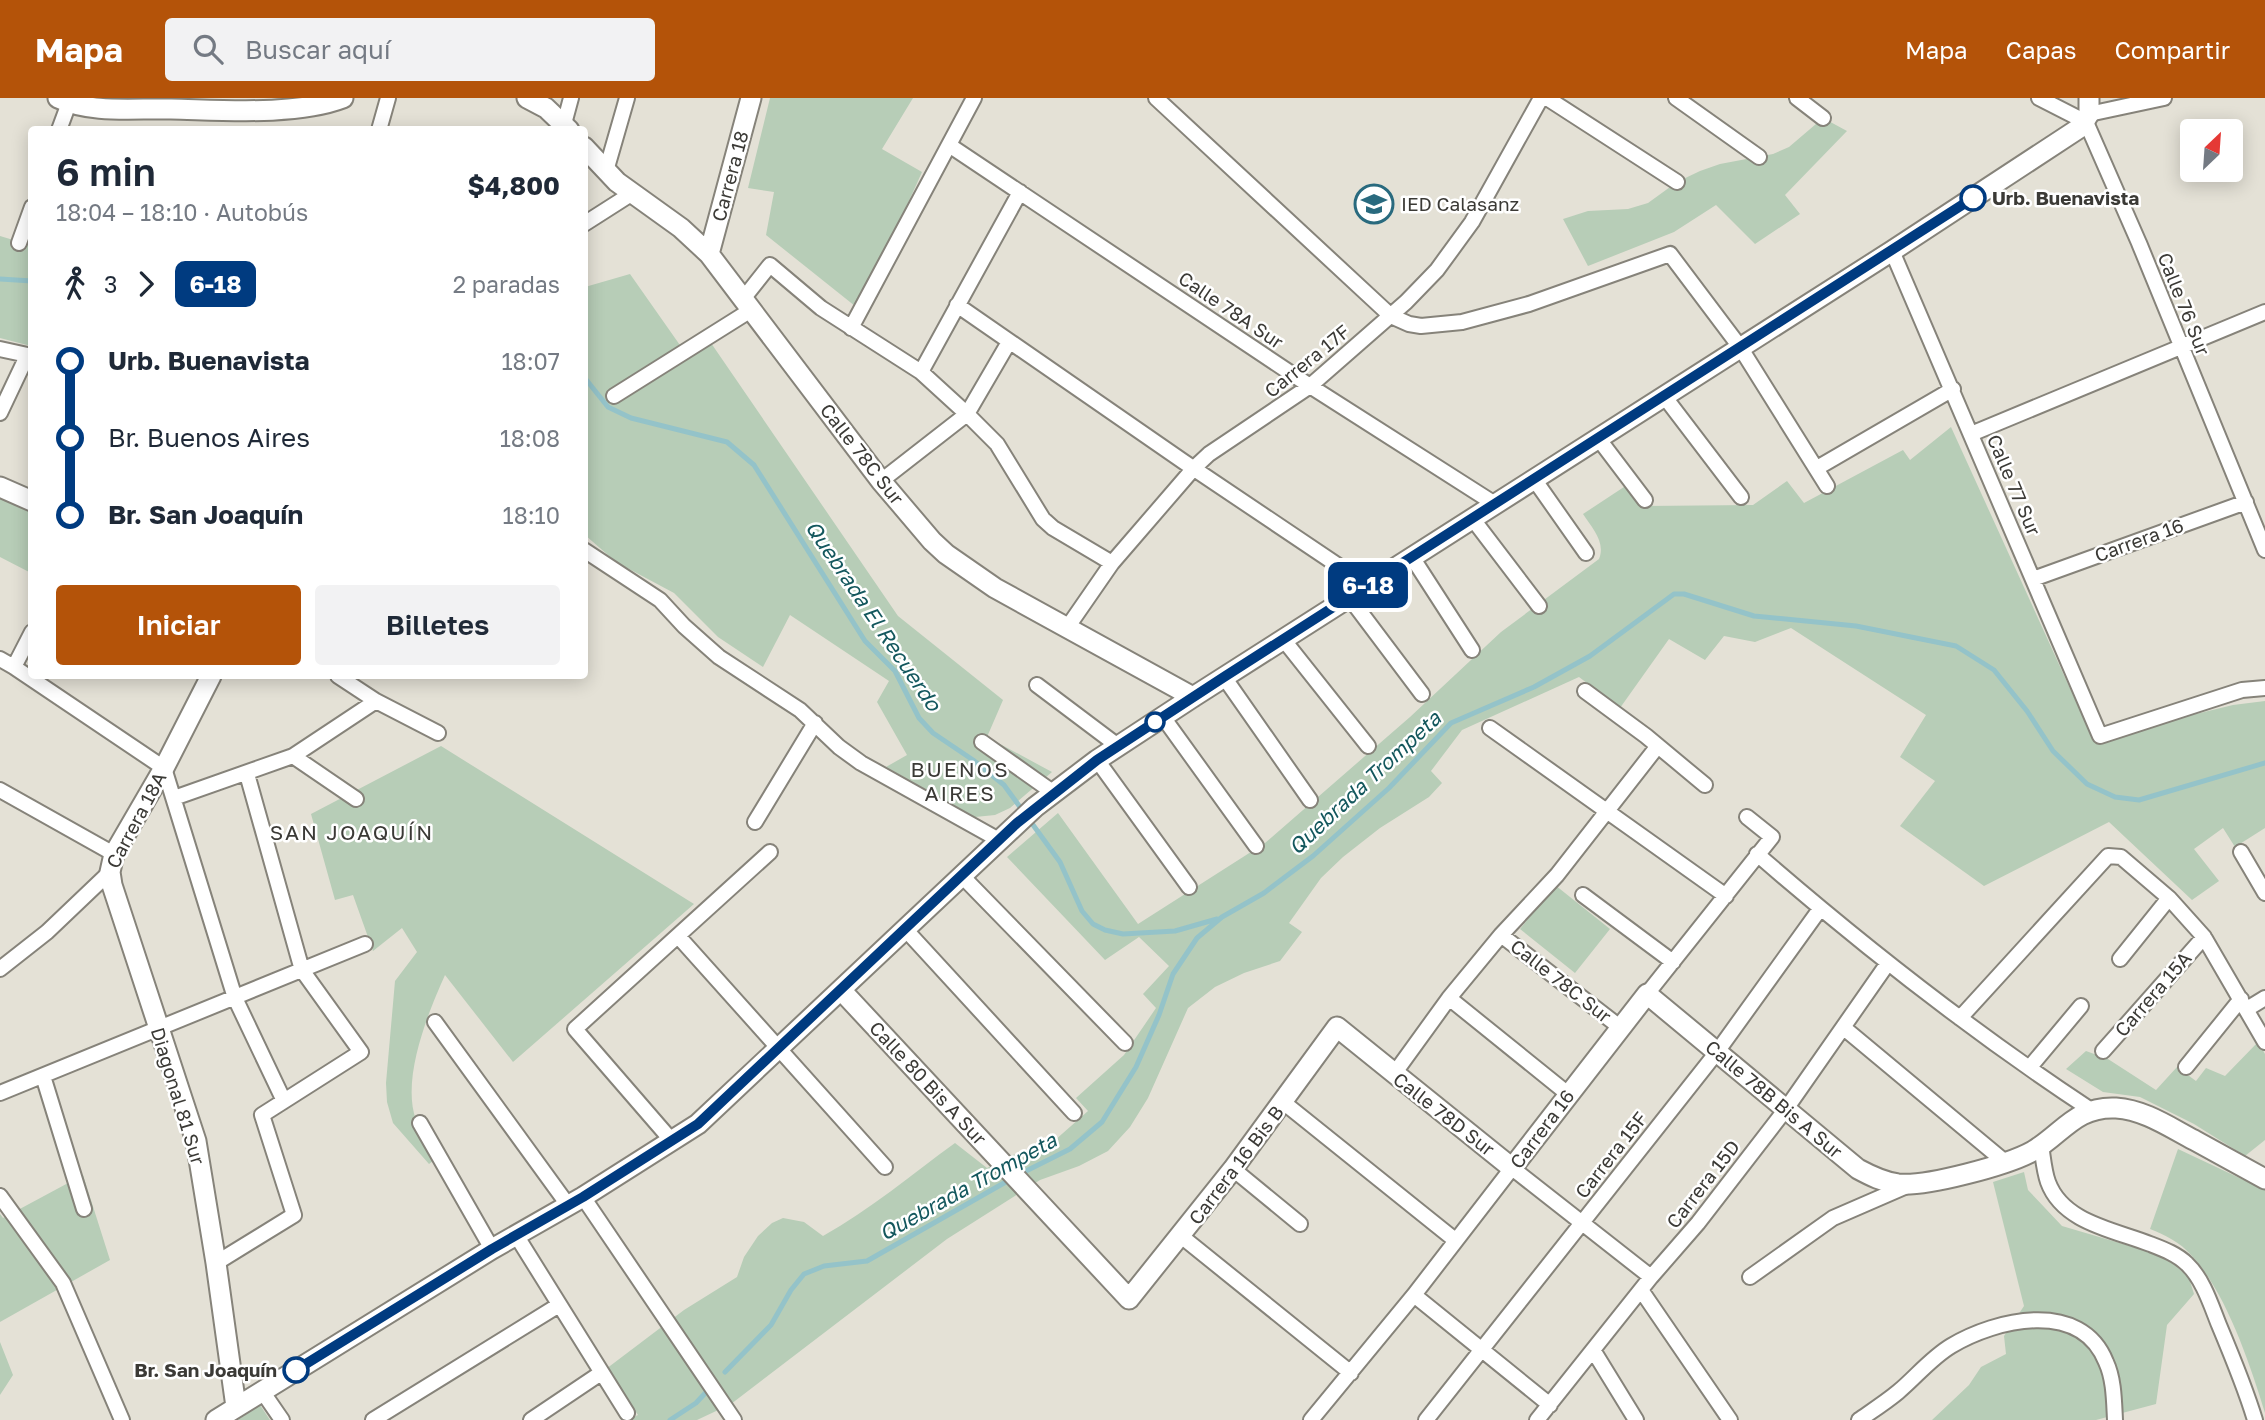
<!DOCTYPE html>
<html lang="es">
<head>
<meta charset="utf-8">
<style>
  :root { --surface:#fff; --page:#f2f2f3; --text:#1f2937; --muted:#747a83; --accent:#b45309 }
  body { margin:0; font-family:"Golos Text",sans-serif; background:var(--page); color:var(--text); height:100vh; display:flex; flex-direction:column; font-size:26px; white-space:nowrap }
  * { box-sizing:border-box; margin:0 }
  p { font-size:23px; color:var(--muted) }
  .icon { flex:none; width:38px; height:38px; fill:none; stroke:currentColor; stroke-width:2; stroke-linecap:round; stroke-linejoin:round }
  .map { position:relative; flex:1; overflow:hidden }
  .drawer { position:absolute; left:28px; top:28px; width:560px; height:553px; display:flex; flex-direction:column; background:var(--surface); border-radius:7px; box-shadow:0 4px 18px #0003 }
  .drawer>* { flex:none }
  .badge { padding:0 14px; border-radius:10px; font-size:24px; line-height:46px }
  .needle { width:46px; rotate:25deg }
  .buttons { position:absolute; left:2180px; top:21px; display:grid; gap:14px }
  .buttons a { display:grid; place-items:center; width:63px; height:63px; border-radius:7px; background:var(--surface); box-shadow:0 4px 18px #0003; font-size:35px }
  .map>.badge { position:absolute; translate:-50% -50%; box-shadow:0 0 0 4px #fff }
  .legs { display:flex; align-items:center; gap:10px; height:77px; padding:0 28px; font-size:23px }
  .legs p { margin-inline-start:auto }
  .head { display:flex; align-items:center; justify-content:space-between; height:119px; padding:0 28px }
  h1 { font-size:38px; font-weight:600; line-height:52px }
  .cta { display:flex; gap:14px; margin-top:auto; padding:14px 28px }
  .cta a { flex:1; height:80px; border-radius:7px; background:var(--accent); color:#fff; font-size:28px; font-weight:600; line-height:80px; text-align:center }
  .cta a+a { background:var(--page); color:var(--text) }
  ul { padding:0 28px; list-style:none }
  li { display:flex; align-items:center; gap:24px; height:77px; font-size:26px }
  li i { display:grid; place-items:center; width:10px; height:100%; margin:0 9px; background:currentColor }
  li i::after { content:''; width:18px; height:18px; margin:-9px; border:5px solid; border-radius:50%; background:var(--surface) }
  li p { margin-inline-start:auto }
  li:first-child i { background:linear-gradient(#0000 50%,currentColor 0) }
  li:last-child i { background:linear-gradient(currentColor 50%,#0000 0) }
  header { display:flex; align-items:center; gap:42px; box-sizing:border-box; height:98px; padding:0 35px; background:var(--accent); color:#fff }
  header strong { font-size:33px }
  nav { display:flex; gap:38px; margin-inline-start:auto; font-size:24px }
  .search { width:490px; height:63px; background:var(--page); display:flex; align-items:center; gap:18px; box-sizing:border-box; padding:0 24px; border-radius:7px; color:var(--muted); font-size:26px }
  .map>svg:first-child { display:block }
  .green { fill:#b7cdb7 }
  .lines { fill:none; stroke-linecap:round; stroke-linejoin:round }
  .stream { stroke:#94c3c9; stroke-width:5 }
  .street-casing { stroke:#86837a; stroke-width:18 }
  .secondary-casing { stroke:#86837a; stroke-width:23 }
  .street { stroke:#fff; stroke-width:14 }
  .secondary { stroke:#fff; stroke-width:19 }
  .line-1-casing { stroke:#fff; stroke-width:16 }
  .line-1 { stroke:#003b80; stroke-width:10 }
  .stop-1-dot { fill:#fff; stroke:#003b80; stroke-width:3.5 }
  .labels { text-anchor:middle; stroke-width:5; stroke-linejoin:round; paint-order:stroke }
  .street-label { font-size:19px; fill:#3b3a36; stroke:#fff }
  .stop-label { font-size:19px; font-weight:bold; fill:#3b3a36; stroke:#fff; text-anchor:start }
  .poi-label { font-size:19px; fill:#3b3a36; stroke:#fff; text-anchor:start }
  .water-label { font-size:21px; font-style:italic; fill:#13575d; stroke:#fff }
  .neighbourhood-label { font-size:21px; letter-spacing:2px; fill:#3b3a36; stroke:#fff }
</style>
</head>
<body>
<header>
<strong>Mapa</strong>
<div class="search"><svg class="icon" aria-label="search" viewBox="0 0 24 24"><circle cx="10" cy="10" r="6"/><path d="M15 15l6 6"/></svg>Buscar aquí</div>
<nav><a>Mapa</a><a>Capas</a><a>Compartir</a></nav>
</header>
<div class="map">
<svg width="2265" height="1322" viewBox="0 0 2265 1322">
  <rect width="100%" height="100%" fill="#e4e1d6"/>
  <!-- green -->
  <path class="green" d="M770,0H913L882,51L922,74L860,212L766,137L774,94L748,90Z
    M1823,20L1847,33L1785,97L1800,116L1755,146L1716,107L1674,134L1588,168L1563,121L1588,113L1628,111L1648,105L1677,84L1700,73L1720,66L1773,56L1789,49Z
    M0,138L30,147L31,146V248L0,240Z
    M630,176L689,260L711,245L898,518L1003,602L987,639L1052,674L1010,710L995,717L975,719L886,669L907,657L877,604L889,583L790,517L763,569L718,539L674,495L616,464L585,437V189Z
    M1951,329L2093,641L2233,607L2265,603V730L2235,749L2223,730L2194,751L2219,783L2192,802L2109,724L1984,788L1900,728L1935,683L1900,659L1926,617L1791,530L1755,544L1724,538L1705,562L1669,541L1620,610L1579,579L1462,632L1431,673L1442,685L1429,699L1380,730L1343,759L1321,780L1289,825L1302,834L1280,863L1244,875L1215,889L1188,910L1148,1000L1130,1029L1108,1053L1079,1068L1040,1082L947,1141L731,1306L697,1322H627L638,1317L606,1271L684,1212L737,1179L744,1159L758,1138L772,1125L783,1120L804,1124L823,1138C870,1112 912,1076 955,1045L987,1070L1013,1057L1054,1043L1088,1013L1076,1000L1124,957L1156,910L1143,896L1169,868L1139,839L1105,862L1007,759L1058,715L1138,826L1265,745L1410,619L1501,534L1599,461C1606,444 1592,430 1583,416L1627,387L1644,408L1753,407L1787,383L1804,405L1903,352L1910,362Z
    M0,396L31,411V475L0,459Z
    M441,648L694,806L513,964L445,877C428,915 401,981 416,1022C421,1035 430,1048 437,1060L429,1066L393,1025L387,1004L386,985L395,883L417,854L402,830L373,853L353,797L335,802L311,716Z
    M1555,787L1610,831L1575,875L1520,831Z
    M2258,944L2265,956V1042L2245,1058L2194,1026L2140,999L2103,994L2066,971L2086,953L2108,961L2156,992L2177,969L2196,983L2206,970L2225,978Z
    M2178,1051L2265,1092V1315C2250,1266 2226,1194 2191,1157C2180,1144 2165,1137 2150,1131Z
    M2024,1074L2028,1092L2062,1128L2157,1156L2174,1166L2189,1180L2194,1196L2167,1227L2156,1306L2096,1322H1932L1969,1287L1981,1269L2006,1256L2004,1238L2024,1208L1993,1084Z
    M83,1077L110,1162L0,1224V1116L3,1120Z
    M0,1244L13,1277L0,1297Z
    M260,1307L270,1322H238Z"/>
  <g class="lines">
    <!-- stream -->
    <path class="stream" d="M0,181L32,183
      M584,279L608,309L631,320L727,344L754,367L865,543L895,573L919,620L933,635L973,662L1004,687L1060,764L1082,813L1093,826L1105,832L1123,836L1175,833L1217,821
      M1020,1076L1070,1051L1102,1024L1136,969L1159,917L1173,876L1197,840L1222,819L1264,795L1313,758L1389,690L1451,625L1534,589L1590,558L1674,496H1684L1754,518L1856,528L1956,548L1994,572L2027,613L2053,653L2087,686L2115,699L2139,702L2265,665
      M725,1274L771,1227L791,1192L804,1176L824,1168L867,1163L1011,1081
      M670,1322L696,1305L709,1291"/>
    <defs>
      <path id="street" d="M1156,0L1391,218L1409,226L1421,228L1462,224L1529,206L1670,156L1740,249L1827,388
        M1547,0L1677,84
        M1676,0L1759,59
        M1797,0L1823,20
        M2039,0L2086,24L2139,145L2265,452
        M2089,16L2164,0
        M564,26L571,0
        M59,32L69,5
        M379,32L388,0
        M949,47L1310,288L1495,406
        M606,73L627,0
        M584,126L631,96
        M19,145L32,109
        M1892,153L2100,638L2242,592L2265,590
        M743,201L770,167L821,210L921,274L967,316L997,346L1043,421L1053,430L1112,465
        M957,207L1184,364L1367,487
        M851,230L974,0
        M0,251L32,258
        M921,274L1020,94
        M614,298L751,212
        M1664,298L1741,399
        M0,315L27,258
        M1971,336L2265,214
        M1598,340L1645,402
        M1817,370L1953,291
        M1534,381L1586,455
        M881,383L967,316L1009,244
        M1472,420L1539,508
        M584,452L660,502L684,528L719,559L800,612L839,649L861,665L999,742
        M1412,459L1472,552
        M2033,481L2246,404
        M1349,499L1422,596
        M1067,530L1112,465L1194,370L1209,356L1310,288L1406,204L1437,172L1472,124L1541,0
        M1283,541L1368,648
        M0,561L14,569L164,670L235,900L284,1003
        M14,569L32,534
        M338,578L376,603L438,635
        M1224,579L1310,702
        M1037,587L1118,648
        M1585,593L1646,638L1705,687
        M1163,619L1256,748
        M1490,630L1726,798
        M982,644L1054,695
        M293,658L356,701
        M1097,662L1189,789
        M0,692L114,756
        M174,700L293,658L376,603
        M755,724L815,625
        M2241,754L2265,795
        M1757,756C1863,848 1974,935 2091,1012
        M962,778L1125,945
        M1583,797L1673,864
        M905,831L1074,1015
        M1501,837L1621,930
        M678,838L885,1069
        M2120,861L2169,800
        M0,871L47,834L110,774
        M1647,896L1772,739L1747,719
        M1449,900L1568,996
        M2247,911L2265,900
        M1960,920L2108,758L2121,759L2169,800L2204,839L2265,944
        M435,924L568,1107
        M1844,930L2005,1064
        M2103,953L2204,839
        M2030,969L2081,908
        M2186,969L2241,901
        M1394,976L1449,900L1501,837L1557,777L1657,649
        M43,978L84,1111
        M0,995L365,846
        M1283,1004L1455,1142
        M420,1025L492,1151
        M672,1043L575,931L770,754
        M2041,1047C2043,1059 2044,1073 2048,1084C2063,1125 2115,1132 2150,1146C2163,1151 2177,1156 2187,1166C2203,1181 2211,1207 2219,1227C2232,1258 2245,1289 2255,1322
        M1233,1071L1300,1126
        M0,1098L63,1185L122,1322
        M583,1099L734,1322
        M516,1137L627,1315
        M1181,1138L1351,1275
        M216,1165L294,1117L262,1017L361,954L302,872L247,676
        M1750,1179L1833,1120L1909,1087
        M1641,1192L1730,1322
        M1414,1197L1550,1307
        M1593,1252L1636,1322
        M262,1293L282,1322
        M373,1322L559,1207
        M531,1322L601,1275
        M1311,1322L1414,1197L1512,1070L1651,1179
        M1426,1322L1717,954L1820,811
        M1537,1322L1651,1179L1698,1125L1786,1011L1888,865
        M1859,1322C1872,1313 1886,1304 1898,1294C1916,1279 1931,1260 1951,1248C1996,1221 2081,1201 2106,1264C2114,1281 2114,1303 2115,1322"/>
      <path id="secondary" d="M58,0C92,16 134,10 171,11C221,12 296,18 343,0
        M527,0L546,10L569,32
        M584,49L617,84L681,130L709,156L881,383L932,443L946,456L995,490L1193,599
        M709,156L751,0
        M0,389L32,403
        M211,578L164,670L114,756L110,774L112,787L196,1043L216,1165L236,1309
        M841,892L1129,1201L1233,1071L1337,929L1512,1070L1647,896L1858,1071C1871,1078 1883,1084 1898,1086C1926,1089 2008,1067 2033,1053C2063,1035 2076,1008 2116,1010C2145,1012 2169,1029 2194,1042C2218,1055 2241,1068 2265,1081
        M216,1322L492,1151L583,1099L698,1026L1035,709L1097,662L1193,599L1892,153L2081,29L2089,16V0"/>
    </defs>
    <!-- street casing -->
    <use href="#street" class="street-casing"/>
    <!-- secondary casing -->
    <use href="#secondary" class="secondary-casing"/>
    <!-- street -->
    <use href="#street" class="street"/>
    <!-- secondary -->
    <use href="#secondary" class="secondary"/>
  </g>
  <g class="lines">
    <defs>
      <path id="line-1" d="M296,1272L492,1151L583,1099L698,1026L1017,725L1097,662L1224,579L1973,100"/>
    </defs>
    <!-- line-1 casing -->
    <use href="#line-1" class="line-1-casing"/>
    <!-- line-1 -->
    <use href="#line-1" class="line-1"/>
  </g>
  <!-- icons -->
  <defs>
    <symbol id="school-ring" viewBox="-11 -11 22 22"><circle r="9.5" fill="#fff" stroke="#296a7e" stroke-width="1.5"/><path d="M0-5L7-2L0 1L-7-2ZM-4 1L0 2.5L4 1V4Q0 6-4 4Z" fill="#296a7e"/></symbol>
  </defs>
  <g fill-rule="evenodd">
    <use href="#school-ring" x="1352" y="84" width="44" height="44"/>
  </g>
  <!-- markers -->
  <g class="stop-1-dot">
    <circle cx="1973" cy="100" r="12"/>
    <circle cx="1155" cy="624" r="9"/>
    <circle cx="296" cy="1272" r="12"/>
  </g>
  <g class="labels">
    <!-- street labels -->
    <g class="street-label">
      <text transform="translate(730 78) rotate(-75)" y="7">Carrera 18</text>
      <text transform="translate(2184 206) rotate(68)" y="7">Calle 76 Sur</text>
      <text transform="translate(1231 212) rotate(34)" y="7">Calle 78A Sur</text>
      <text transform="translate(1307 263) rotate(-39)" y="7">Carrera 17F</text>
      <text transform="translate(862 356) rotate(52)" y="7">Calle 78C Sur</text>
      <text transform="translate(2014 387) rotate(67)" y="7">Calle 77 Sur</text>
      <text transform="translate(2139 442) rotate(-20)" y="7">Carrera 16</text>
      <text transform="translate(136 722) rotate(-62)" y="7">Carrera 18A</text>
      <text transform="translate(1561 883) rotate(38)" y="7">Calle 78C Sur</text>
      <text transform="translate(2153 896) rotate(-49)" y="7">Carrera 15A</text>
      <text transform="translate(928 985) rotate(47)" y="7">Calle 80 Bis A Sur</text>
      <text transform="translate(178 998) rotate(73)" y="7">Diagonal 81 Sur</text>
      <text transform="translate(1774 1001) rotate(40)" y="7">Calle 78B Bis A Sur</text>
      <text transform="translate(1444 1016) rotate(38)" y="7">Calle 78D Sur</text>
      <text transform="translate(1542 1031) rotate(-53)" y="7">Carrera 16</text>
      <text transform="translate(1611 1057) rotate(-52)" y="7">Carrera 15F</text>
      <text transform="translate(1236 1067) rotate(-53)" y="7">Carrera 16 Bis B</text>
      <text transform="translate(1703 1086) rotate(-52)" y="7">Carrera 15D</text>
    </g>
    <!-- stop labels -->
    <g class="stop-label">
      <text x="1992" y="107">Urb. Buenavista</text>
      <text x="277" y="1279" text-anchor="end">Br. San Joaquín</text>
    </g>
    <!-- poi labels -->
    <g class="poi-label">
      <text x="1401" y="113">IED Calasanz</text>
    </g>
    <!-- water labels -->
    <g class="water-label">
      <text transform="translate(873 518) rotate(56)" y="7">Quebrada El Recuerdo</text>
      <text transform="translate(1365 685) rotate(-43)" y="7">Quebrada Trompeta</text>
      <text transform="translate(968 1089) rotate(-29)" y="7">Quebrada Trompeta</text>
    </g>
    <!-- neighbourhood labels -->
    <g class="neighbourhood-label">
      <text x="960" y="679">BUENOS<tspan x="960" dy="24">AIRES</tspan></text>
      <text x="352" y="742">SAN JOAQUÍN</text>
    </g>
  </g>
</svg>
<div class="buttons">
<a><svg class="needle" viewBox="-14 -14 28 28"><path d="M0-13l5 13h-10z" fill="#e53935"/><path d="M0 13l5-13h-10z" fill="#747a83"/></svg></a>
</div>
<b class="badge" style="left:1368px;top:487px;background:#003b80;color:#fff">6-18</b>
<section class="drawer">
<div class="head"><div><h1>6 min</h1><p>18:04 – 18:10 · Autobús</p></div><b>$4,800</b></div>
<div class="legs"><svg class="icon" aria-label="walk" viewBox="0 0 24 24"><circle cx="13" cy="4" r="2"/><path d="M13 8l-2 6 4 7M11 14l-3 7M7 12l3-4h3l4 4"/></svg>3<svg class="icon" aria-label="forward" viewBox="0 0 24 24"><path d="M9 5l7 7-7 7"/></svg><b class="badge" style="background:#003b80;color:#fff">6-18</b><p>2 paradas</p></div>
<ul>
<li><i style="color:#003b80"></i><b>Urb. Buenavista</b><p>18:07</p></li>
<li><i style="color:#003b80"></i><span>Br. Buenos Aires</span><p>18:08</p></li>
<li><i style="color:#003b80"></i><b>Br. San Joaquín</b><p>18:10</p></li>
</ul>
<div class="cta"><a>Iniciar</a><a>Billetes</a></div>
</section>
</div>
</body>
</html>
